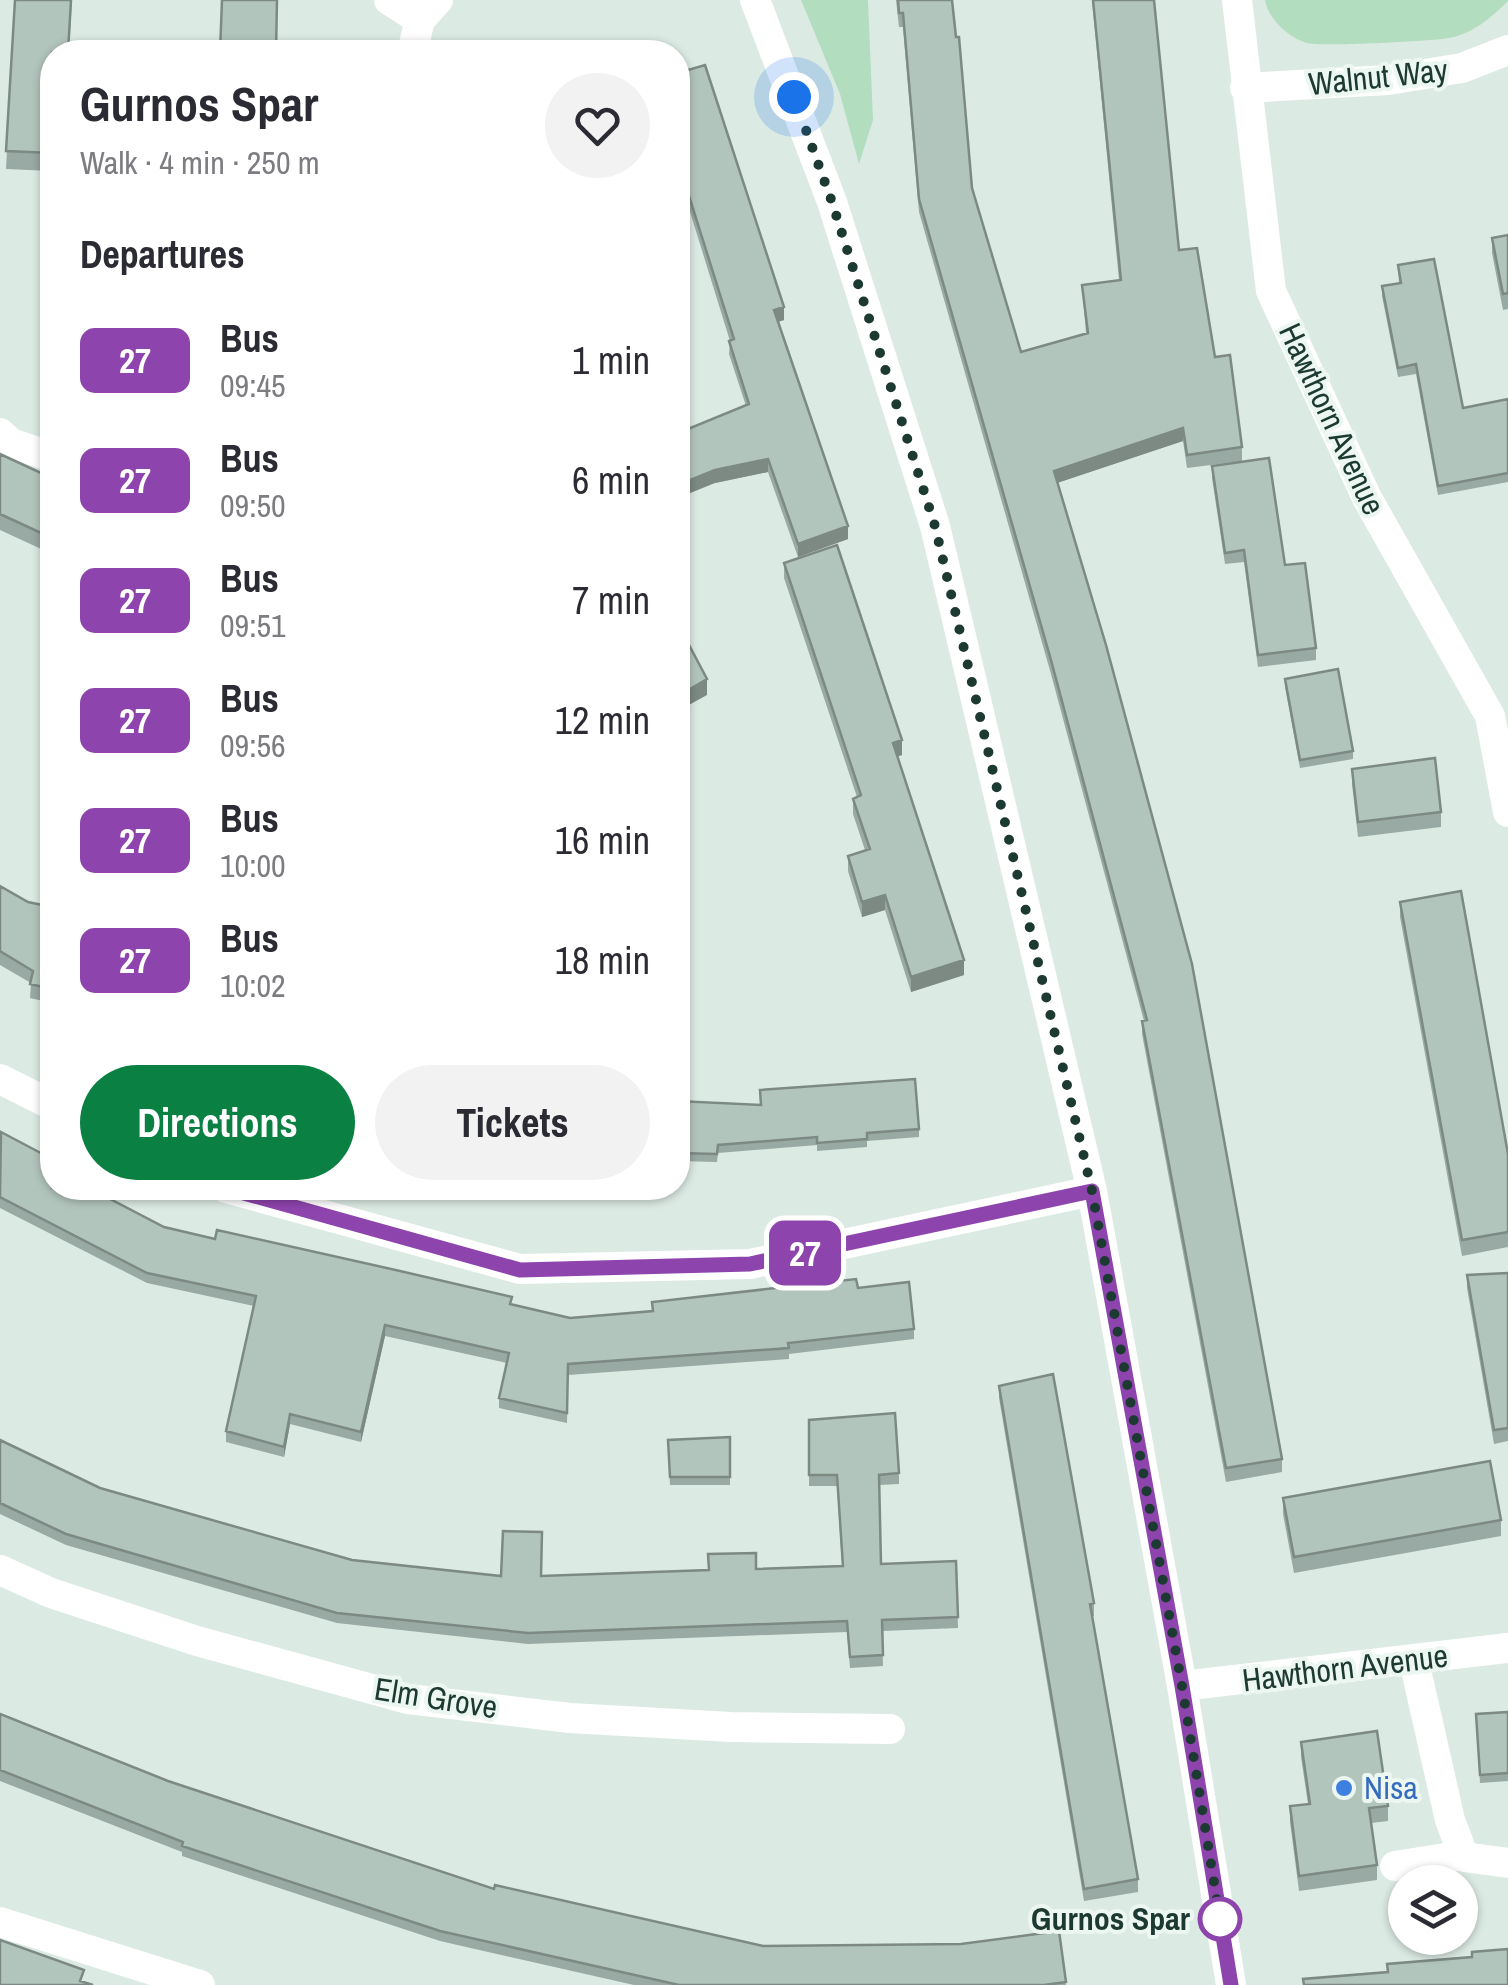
<!DOCTYPE html>
<html lang="en">
<head>
<meta charset="utf-8">
<style>
  :root { --surface:#fff; --page:#f2f2f3; --text:#2b2b33; --muted:#7c7c81; --accent:#0b8043 }
  body { margin:0; font-family:"Archivo Narrow",sans-serif; background:var(--page); color:var(--text); height:100vh; display:flex; flex-direction:column; font-size:38px; white-space:nowrap }
  * { box-sizing:border-box; margin:0 }
  p { font-size:32px; color:var(--muted) }
  .icon { flex:none; width:55px; height:55px; fill:none; stroke:currentColor; stroke-width:2; stroke-linecap:round; stroke-linejoin:round }
  .map { position:relative; flex:1; overflow:hidden }
  .sheet { position:absolute; left:40px; top:40px; width:650px; height:1160px; display:flex; flex-direction:column; background:var(--surface); border-radius:40px; box-shadow:0 2px 8px #0004 }
  .sheet>* { flex:none }
  .badge { padding:0 20px; border-radius:15px; font-size:35px; line-height:65px }
  .fabs { position:absolute; left:1388px; top:1865px; display:grid; gap:20px }
  .fabs a { display:grid; place-items:center; width:90px; height:90px; border-radius:50%; background:var(--surface); box-shadow:0 2px 8px #0004; font-size:50px }
  .you { position:absolute; width:50px; height:50px; margin:-25px; border:8px solid #fff; border-radius:50%; background:#1a73e8; box-shadow:0 0 0 15px #1a73e833 }
  .map>.badge { position:absolute; translate:-50% -50%; box-shadow:0 0 0 5px #fff }
  h2 { padding:0 40px; font-size:38px; line-height:90px }
  .round { display:grid; place-items:center; flex:none; width:105px; height:105px; border-radius:52px; background:var(--page) }
  .headline { display:flex; align-items:center; justify-content:space-between; height:170px; padding:0 40px }
  h1 { font-size:48px; font-weight:800; line-height:75px }
  .cta { display:flex; gap:20px; margin-top:auto; padding:20px 40px }
  .cta a { flex:1; height:115px; border-radius:60px; background:var(--accent); color:#fff; font-size:40px; font-weight:800; line-height:115px; text-align:center }
  .cta a+a { background:var(--page); color:var(--text) }
  ul { padding:0; list-style:none }
  li { display:flex; align-items:center; gap:30px; height:120px; padding:0 40px }
  li div { flex:1 }
  li b { display:block; font-size:38px }
  li em { font-style:normal }
  li .badge { min-width:110px; font-weight:700; text-align:center }
  .map>svg:first-child { display:block }
  .green { fill:#b3ddbf }
  .lines { fill:none; stroke-linecap:round; stroke-linejoin:round }
  .minor { stroke:#fff; stroke-width:30 }
  .wall { fill:#99a9a3 }
  .shaded-wall { fill:#7d8a84 }
  .building { fill:#b2c5bd; stroke:#7d8a84; stroke-width:2.5 }
  .line-casing { stroke:#fff; stroke-width:22 }
  .line { stroke:#8e44ad; stroke-width:15 }
  .walk { stroke:#1d3a32; stroke-width:10; stroke-dasharray:0 18 }
  .shop-dot { fill:#3f7fe0; stroke:#edf7f2; stroke-width:4 }
  .stop-dot { fill:#fff; stroke:#8e44ad; stroke-width:5 }
  .labels { text-anchor:middle; stroke-width:8; stroke-linejoin:round; paint-order:stroke }
  .street-label { font-size:32px; fill:#1d3a32; stroke:#edf7f2 }
  .shop-label { font-size:32px; fill:#366cbe; stroke:#edf7f2; text-anchor:start }
  .stop-label { font-size:32px; font-weight:bold; fill:#1d3a32; stroke:#edf7f2; text-anchor:end }
</style>
</head>
<body>
<div class="map">
<svg width="1508" height="1985" viewBox="0 0 1508 1985">
  <rect width="100%" height="100%" fill="#dceae4"/>
  <!-- green -->
  <path class="green" d="M801,0H868L873,120L859,164L840,94Z
    M1265,0H1508V1C1491,18 1474,33 1449,38C1434,41 1318,47 1307,43C1289,38 1268,19 1265,0Z"/>
  <g class="lines">
    <!-- minor -->
    <path class="minor" d="M389,0L420,20
      M755,0L832,202L935,526L1092,1191L1182,1686L1231,1985
      M1237,0L1271,291L1367,498L1490,716L1508,812
      M412,52L420,20L438,0
      M1245,88L1388,80L1462,68L1508,50
      M0,433L11,443L52,457
      M0,1079L52,1105
      M226,1188L520,1269L750,1264L1092,1191
      M0,1570L51,1593L197,1641L408,1699L570,1718L731,1727L890,1729
      M1414,1661L1450,1820L1464,1857L1508,1863
      M1182,1686L1508,1648
      M1395,1866L1464,1855
      M0,1922L200,1985"/>
  </g>
  <!-- wall -->
  <path class="wall" d="M15,0H72L69,52H52V171L6,169Z
    M896,0H952L972,188L1021,352L1086,333L1082,285L1119,280L1092,0H1154L1179,250L1215,357L1242,447V461L1187,468L1183,441L1057,483L1282,1459V1472L1226,1482L1142,1034V1021H1144L1051,674L919,212L903,27H899Z
    M678,73L784,320L778,322L848,539L798,557L768,472L715,483L746,406L729,354L730,341L678,173Z
    M52,224V286H50L42,236V226Z
    M1508,235V309L1503,310L1492,253V238Z
    M1398,265L1463,408L1508,399V482L1438,495L1416,374L1398,377L1382,296V286L1399,283Z
    M0,454L52,478V554L0,530Z
    M1212,466L1285,565L1316,648V660L1258,667L1244,562L1225,564L1212,478Z
    M784,563L902,755L898,756L964,975L911,992L885,910L862,917L848,871V856L865,850L853,814V799L857,797L784,578Z
    M1285,679L1353,751V759L1300,768L1285,687Z
    M52,732V775L48,749V733Z
    M1352,769L1441,812V827L1358,837L1352,784Z
    M0,886L28,902L52,907V1003L30,998L31,983L0,965Z
    M1400,902L1508,1154V1247L1462,1256L1400,917Z
    M678,1101L919,1129V1137L867,1141V1147L817,1151V1145L718,1153L717,1162L678,1161Z
    M0,1134L93,1188V1190L164,1227L570,1318L652,1311V1302L858,1288L914,1329V1339L789,1354V1359L568,1375L567,1423L499,1408V1398L507,1363L385,1336L361,1442L290,1424L284,1457L226,1442V1431L254,1306L147,1283L0,1208Z
    M1508,1273V1441L1494,1444L1467,1288V1275Z
    M999,1386L1094,1603V1616H1092L1138,1879V1892L1084,1901L999,1398Z
    M809,1420L899,1473V1484L879,1485L881,1564L956,1561L958,1628L882,1631L883,1666L850,1668L847,1632L528,1644L337,1623L66,1545L0,1514V1440L100,1488L352,1560L501,1576H541L842,1566L837,1486H809Z
    M730,1437V1485H670L668,1440Z
    M1283,1498L1501,1520V1536L1294,1573L1283,1514Z
    M1508,1712V1781L1480,1783L1476,1714Z
    M0,1714L168,1781L494,1889L763,1946L961,1944L1059,1931L1066,1985H634L440,1941L182,1856V1852L0,1781Z
    M1301,1742L1388,1806V1821L1371,1823L1377,1865V1880L1299,1891L1290,1822V1806L1308,1804L1301,1757Z"/>
  <!-- shaded-wall -->
  <path class="shaded-wall" d="M784,307V320L774,323V310Z
    M1183,428V441L1054,484V471Z
    M768,459V472L715,483L678,498V485L715,470Z
    M848,526V539L798,557V544Z
    M707,679V695L678,711V696Z
    M902,740V755L893,758V743Z
    M885,895V910L862,917V902Z
    M964,960V975L911,992V977Z
    M385,1325V1336L361,1442V1432Z
    M290,1414V1424L284,1457V1447Z"/>
  <!-- building -->
  <path class="building" d="M15,0H71L68,52H52V153L6,151Z
    M222,0H277L276,52H220Z
    M898,0H952L956,37H959L972,188L1021,352L1088,333L1082,285L1121,280L1093,0H1154L1179,250L1197,248L1215,357L1230,355L1242,447L1187,455L1183,428L1054,471L1106,645L1192,964L1282,1459L1226,1468L1142,1021L1147,1020L1051,660L919,199L903,13H899Z
    M705,65L784,307L774,310L848,526L798,544L768,459L715,470L678,485V433L749,404L729,341L734,339L678,161V73Z
    M52,224V276H50L42,226Z
    M1508,235V293L1503,294L1492,238Z
    M1434,259L1463,408L1508,399V473L1438,486L1416,364L1398,368L1382,286L1401,283L1398,265Z
    M0,454L52,478V538L0,514Z
    M1269,458L1285,565L1305,563L1316,648L1258,655L1244,550L1225,553L1212,466Z
    M837,545L902,740L893,743L964,960L911,977L885,895L862,902L848,856L870,849L853,799L861,795L784,563Z
    M678,624L707,679L678,696Z
    M1338,669L1353,751L1300,760L1285,679Z
    M52,732V759L48,733Z
    M1435,758L1441,812L1358,822L1352,769Z
    M0,886L28,902L52,907V989L30,984L33,971L0,951Z
    M1461,891L1508,1154V1232L1462,1240L1400,902Z
    M915,1079L919,1129L867,1133V1139L817,1143V1137L718,1145L717,1154L678,1153V1101L761,1105L760,1090Z
    M1,1132L52,1159V1188H89L164,1227L215,1239L217,1230L400,1271L512,1297L510,1304L570,1318L653,1311L652,1302L856,1279L858,1288L909,1282L914,1329L788,1343L789,1348L568,1364L567,1413L499,1398L509,1353L385,1325L361,1432L290,1414L284,1447L226,1431L256,1296L147,1273L0,1197Z
    M1508,1273V1428L1494,1430L1467,1275Z
    M1053,1374L1094,1603L1090,1604L1138,1879L1084,1889L999,1386Z
    M895,1413L899,1473L879,1475L881,1564L956,1561L958,1617L882,1620L883,1655L850,1657L847,1621L528,1633L337,1613L66,1534L0,1503V1440L100,1488L352,1560L501,1576L503,1531L542,1532L541,1576L709,1570L708,1554L756,1553V1569L843,1566L837,1475H809V1420Z
    M730,1437V1477H670L668,1440Z
    M1490,1461L1501,1520L1294,1557L1283,1498Z
    M1508,1712V1773L1480,1775L1476,1714Z
    M0,1714L168,1781L494,1889L495,1885L763,1946L961,1944L1059,1931L1066,1982L1044,1985H679L440,1931L182,1846L183,1842L0,1770Z
    M1377,1731L1388,1806L1369,1808L1377,1865L1299,1876L1290,1806L1310,1804L1301,1742Z
    M0,1940L84,1970L80,1981L93,1985H0Z
    M1508,1949V1985H1304L1303,1979L1388,1972L1387,1964L1472,1957V1952Z"/>
  <g class="lines">
    <defs>
      <path id="line" d="M226,1188L520,1270L750,1264L1092,1191L1182,1686L1231,1985"/>
    </defs>
    <!-- line casing -->
    <use href="#line" class="line-casing"/>
    <!-- line -->
    <use href="#line" class="line"/>
    <!-- walk -->
    <path class="walk" d="M794,97L832,202L935,526L1092,1191L1182,1686L1220,1919"/>
  </g>
  <!-- markers -->
  <circle class="shop-dot" cx="1344" cy="1788" r="10"/>
  <circle class="stop-dot" cx="1220" cy="1919" r="20"/>
  <g class="labels">
    <!-- street labels -->
    <g class="street-label">
      <text transform="translate(1378 77) rotate(-6)" y="11">Walnut Way</text>
      <text transform="translate(1332 419) rotate(65)" y="11">Hawthorn Avenue</text>
      <text transform="translate(1345 1668) rotate(-7)" y="11">Hawthorn Avenue</text>
      <text transform="translate(436 1698) rotate(9)" y="11">Elm Grove</text>
    </g>
    <!-- shop labels -->
    <g class="shop-label">
      <text x="1364" y="1799">Nisa</text>
    </g>
    <!-- stop labels -->
    <g class="stop-label">
      <text x="1190" y="1930">Gurnos Spar</text>
    </g>
  </g>
</svg>
<div class="fabs">
<a><svg class="icon" aria-label="layers" viewBox="0 0 24 24"><path d="M12 4l9 5-9 5-9-5zM3 14l9 5 9-5"/></svg></a>
</div>
<div class="you" style="left:794px;top:97px"></div>
<b class="badge" style="left:805px;top:1253px;background:#8e44ad;color:#fff">27</b>
<section class="sheet">
<div class="headline"><div><h1>Gurnos Spar</h1><p>Walk · 4 min · 250 m</p></div><a class="round"><svg class="icon" aria-label="heart" viewBox="0 0 24 24"><path d="M12 20l-8-8c-3-5 5-10 8-4 3-6 11-1 8 4z"/></svg></a></div>
<h2>Departures</h2>
<ul>
<li><span class="badge" style="background:#8e44ad;color:#fff">27</span><div><b>Bus</b><p>09:45</p></div><em>1 min</em></li>
<li><span class="badge" style="background:#8e44ad;color:#fff">27</span><div><b>Bus</b><p>09:50</p></div><em>6 min</em></li>
<li><span class="badge" style="background:#8e44ad;color:#fff">27</span><div><b>Bus</b><p>09:51</p></div><em>7 min</em></li>
<li><span class="badge" style="background:#8e44ad;color:#fff">27</span><div><b>Bus</b><p>09:56</p></div><em>12 min</em></li>
<li><span class="badge" style="background:#8e44ad;color:#fff">27</span><div><b>Bus</b><p>10:00</p></div><em>16 min</em></li>
<li><span class="badge" style="background:#8e44ad;color:#fff">27</span><div><b>Bus</b><p>10:02</p></div><em>18 min</em></li>
</ul>
<div class="cta"><a>Directions</a><a>Tickets</a></div>
</section>
</div>
</body>
</html>
